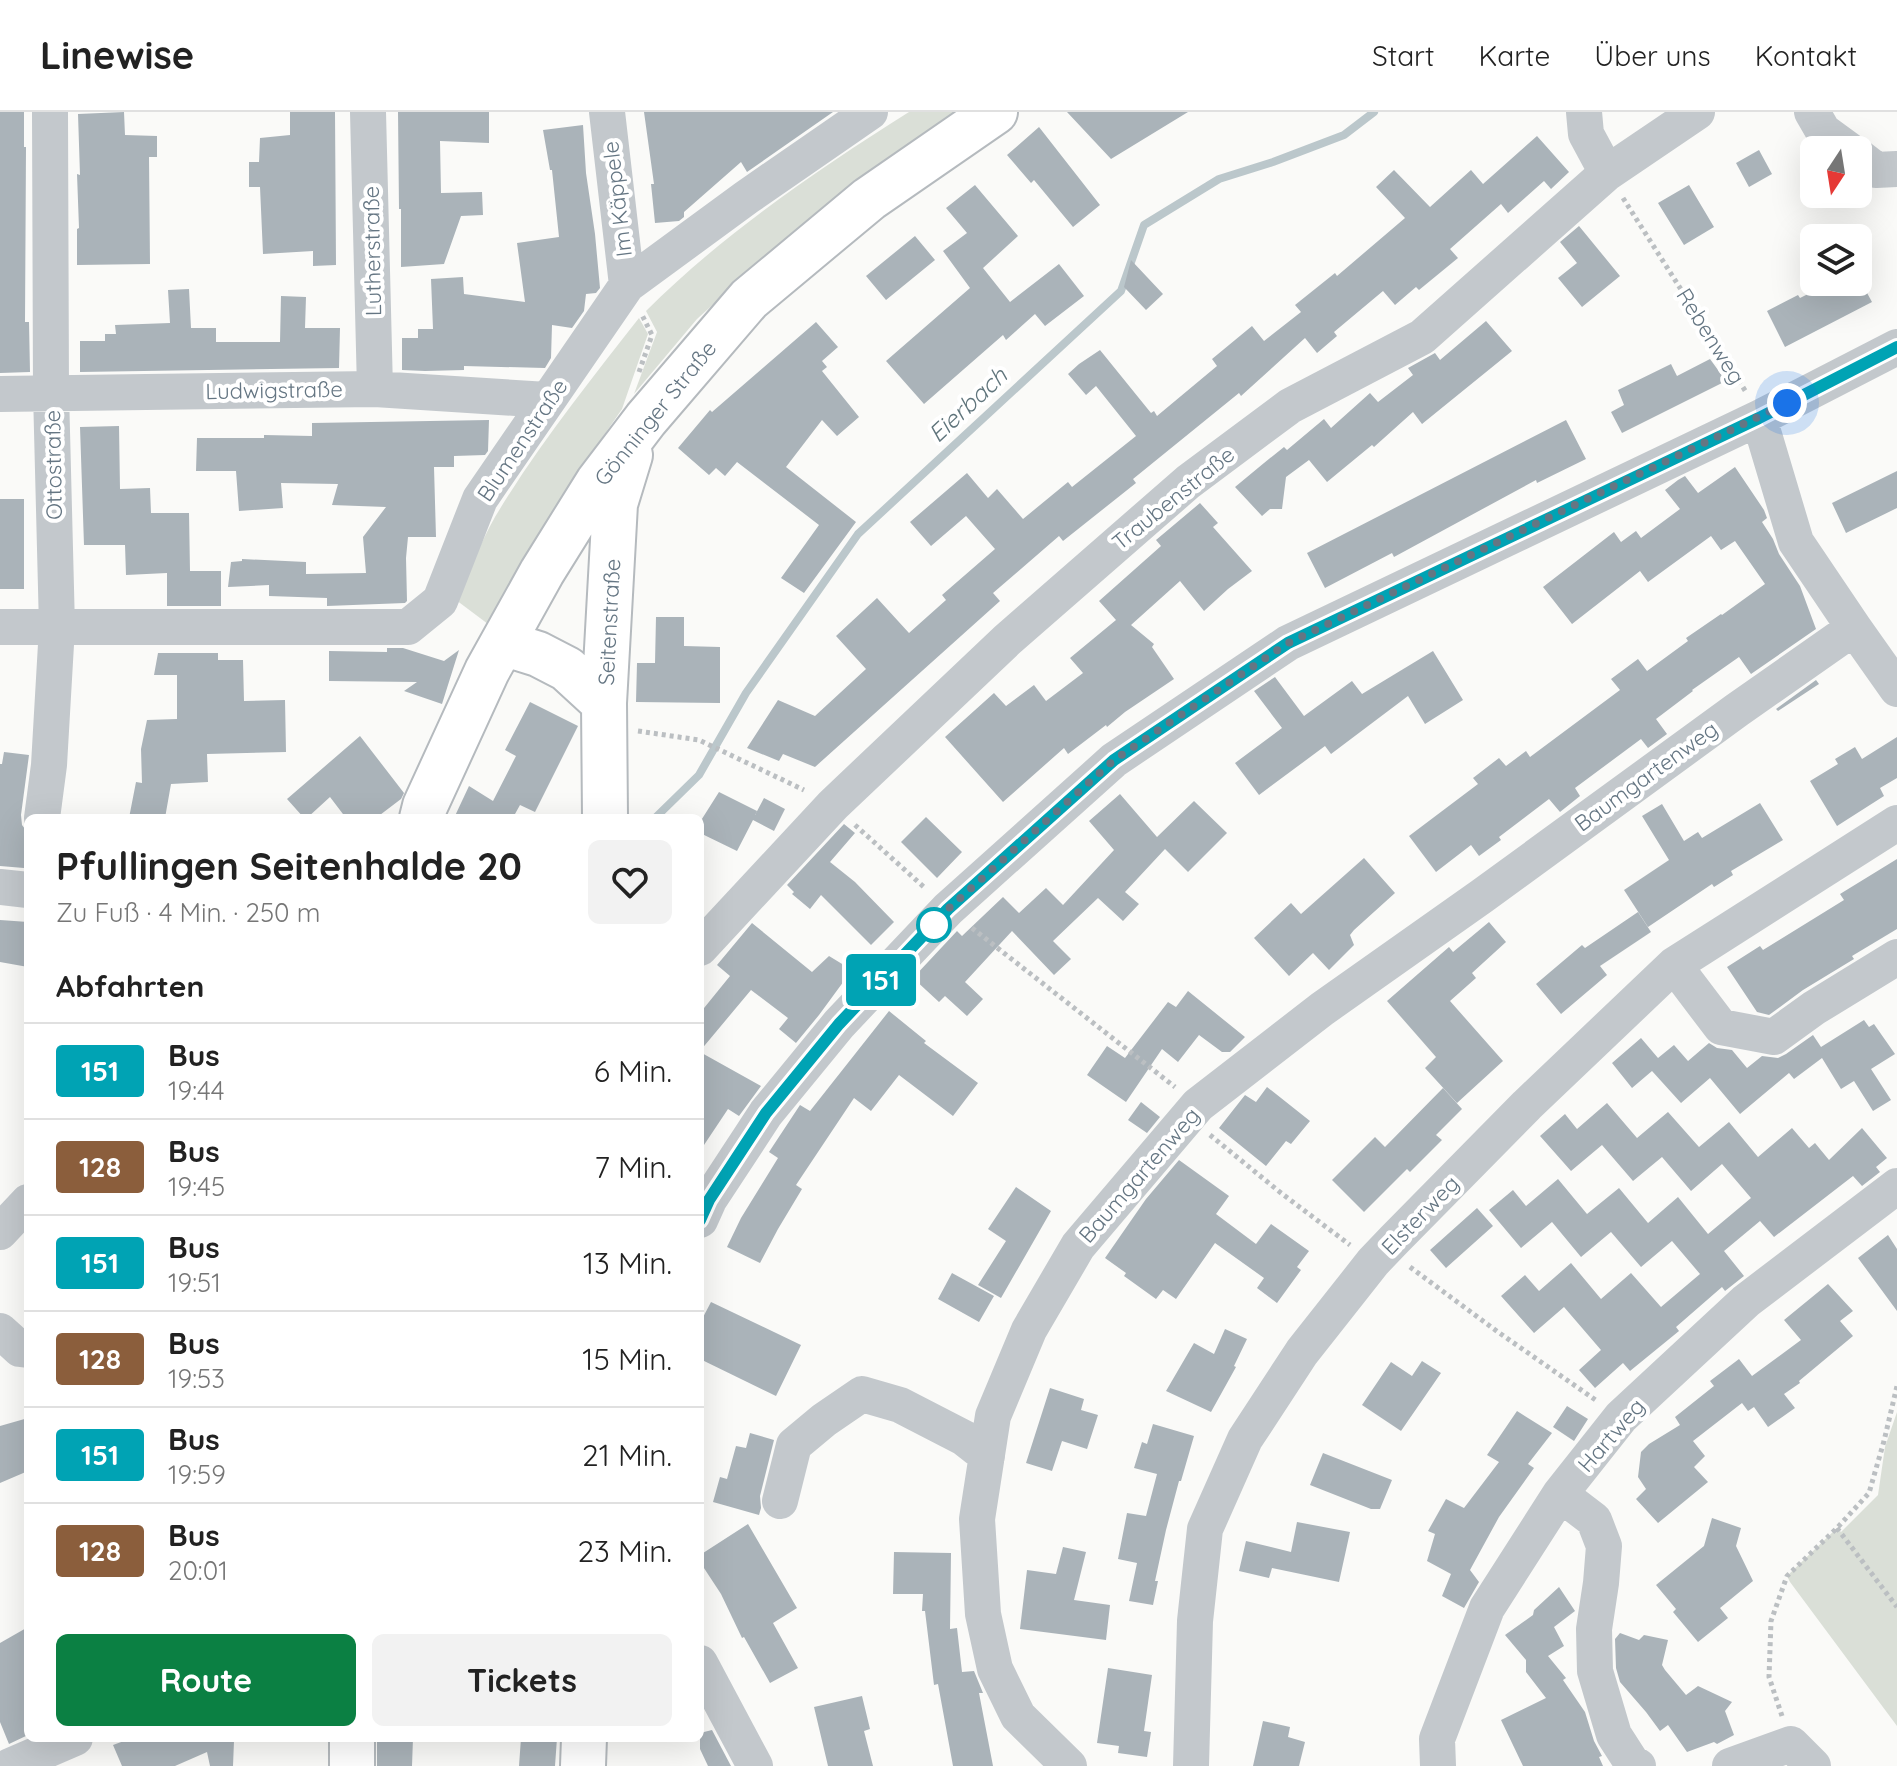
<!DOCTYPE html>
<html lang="de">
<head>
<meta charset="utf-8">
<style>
  :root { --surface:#fff; --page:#f2f2f2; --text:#222; --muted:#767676; --line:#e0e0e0; --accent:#0b8043 }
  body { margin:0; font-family:Quicksand,sans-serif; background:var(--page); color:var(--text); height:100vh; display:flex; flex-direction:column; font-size:30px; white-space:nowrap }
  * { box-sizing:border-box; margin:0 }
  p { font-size:26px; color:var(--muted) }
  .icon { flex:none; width:44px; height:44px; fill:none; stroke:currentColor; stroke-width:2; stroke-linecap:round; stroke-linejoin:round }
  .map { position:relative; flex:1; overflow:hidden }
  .details { position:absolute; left:24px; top:702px; width:680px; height:928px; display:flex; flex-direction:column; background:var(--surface); border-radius:12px; box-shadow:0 8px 32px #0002 }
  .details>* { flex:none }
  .badge { padding:0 16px; border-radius:6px; font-size:28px; line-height:52px }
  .needle { width:52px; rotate:192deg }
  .controls { position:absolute; left:1800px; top:24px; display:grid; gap:16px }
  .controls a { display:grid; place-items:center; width:72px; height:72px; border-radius:12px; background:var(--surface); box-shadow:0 8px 32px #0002; font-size:40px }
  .you { position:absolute; width:40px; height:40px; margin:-20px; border:6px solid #fff; border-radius:50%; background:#1a73e8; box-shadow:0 0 0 12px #1a73e833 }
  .map>.badge { position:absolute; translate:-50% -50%; box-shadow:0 0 0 4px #fff }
  h2 { padding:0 32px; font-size:30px; line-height:72px }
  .round { display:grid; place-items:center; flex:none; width:84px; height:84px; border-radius:12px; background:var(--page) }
  .head { display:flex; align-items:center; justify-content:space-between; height:136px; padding:0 32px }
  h1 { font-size:38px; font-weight:800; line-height:60px }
  .action { display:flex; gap:16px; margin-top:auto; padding:16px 32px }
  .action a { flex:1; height:92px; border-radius:12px; background:var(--accent); color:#fff; font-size:32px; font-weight:800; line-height:92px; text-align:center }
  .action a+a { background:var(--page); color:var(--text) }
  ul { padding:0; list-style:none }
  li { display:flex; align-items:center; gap:24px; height:96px; padding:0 32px; border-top:2px solid var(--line) }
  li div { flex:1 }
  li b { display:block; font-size:30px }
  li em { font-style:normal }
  li .badge { min-width:88px; font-weight:700; text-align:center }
  header { display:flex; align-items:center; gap:48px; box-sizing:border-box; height:112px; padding:0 40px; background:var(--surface); border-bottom:2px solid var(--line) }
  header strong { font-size:38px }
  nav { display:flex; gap:44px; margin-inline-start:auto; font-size:28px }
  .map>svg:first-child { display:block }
  .green { fill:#dadfd7 }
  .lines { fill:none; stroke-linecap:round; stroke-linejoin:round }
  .stream { stroke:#bbc7cb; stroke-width:8 }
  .building { fill:#aab3b9 }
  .major-casing { stroke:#b5babe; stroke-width:48 }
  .path { stroke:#bbbfc2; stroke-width:5; stroke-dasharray:4 4; stroke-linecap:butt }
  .minor { stroke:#c3c8cc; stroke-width:36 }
  .major { stroke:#fff; stroke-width:44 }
  .line-casing { stroke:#fff; stroke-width:18 }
  .line { stroke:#00a3b4; stroke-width:12 }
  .walk { stroke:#657683; stroke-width:8; stroke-dasharray:0 14.4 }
  .stop-dot { fill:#fff; stroke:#00a3b4; stroke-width:4 }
  .labels { text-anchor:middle; stroke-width:8; stroke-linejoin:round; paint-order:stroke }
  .street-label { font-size:22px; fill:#657683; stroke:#fff }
  .water-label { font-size:24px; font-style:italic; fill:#60757c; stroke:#fff }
</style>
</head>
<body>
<header>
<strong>Linewise</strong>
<nav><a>Start</a><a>Karte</a><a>Über uns</a><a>Kontakt</a></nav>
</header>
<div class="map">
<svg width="1897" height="1654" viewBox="0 0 1897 1654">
  <rect width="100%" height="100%" fill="#fafaf8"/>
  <!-- green -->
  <path class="green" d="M909,0H955L862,68L771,140L697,207L634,282L657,220L646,199C723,122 817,58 909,0Z
    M639,206L648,222L622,297L571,371L534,435L492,515L456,488C469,461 480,431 495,405C537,335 589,270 639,206Z
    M1897,1300V1614L1790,1470L1787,1464L1837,1416L1841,1420L1878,1383L1885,1335Z"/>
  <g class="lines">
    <!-- stream -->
    <path class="stream" d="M655,706L699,663L746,581L858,422L1121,179L1144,113L1219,67L1273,50L1344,23L1374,0"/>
  </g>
  <!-- building -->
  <path class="building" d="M0,0H24V35H26L25,210H29L30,260L0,261Z
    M124,0L125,23L157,24V45H149L150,152L77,153V117L79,116L77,62L80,63L78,2Z
    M290,0H335L336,153L313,154V139L263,142L260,75H249V50H259L260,26L290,23Z
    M398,0H489V31L440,29L441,81L482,80L483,103L461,104L444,152L401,155V97H399Z
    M644,0H833L747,60L741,50L684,100V105L679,109L655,111L651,72H654Z
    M1067,0H1188L1111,47Z
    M583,13L586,61L595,122L600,176L596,181L586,182L584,199L572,216L552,213L551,246L545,256L464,254V258L425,259L402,258V226H418V217H433L431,167L463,165L464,182L525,190L517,131L559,125L552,58H550L543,18Z
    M1039,15L1100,93L1073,115L1034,68L1031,71L1007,43Z
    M1537,24L1569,60L1551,77L1544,69L1508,101L1501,92L1450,137L1458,146L1419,178L1416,175L1395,193L1383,179L1334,220L1337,224L1317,241L1305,226L1241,284L1239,281L1133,367L1136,371L1063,429L1059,424L993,481L1000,489L815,655L783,642L779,649L747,636L778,588L815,604L866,557L836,524L877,486L909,521L946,488L942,483L995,437L966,404L931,434L910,410L967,361L988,386L997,377L1023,407L1068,370L1072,375L1136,324L1096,274L1086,283L1068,262L1079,252L1100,238L1151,301L1154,299L1157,304L1217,254L1212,247L1252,214L1264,229L1301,200L1295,193L1335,161L1337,164L1405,106L1376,75L1394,58L1430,95L1471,58L1483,72Z
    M1759,38L1772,62L1749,75L1736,51Z
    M975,73L1018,124L983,156L1010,190L1059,152L1084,184L1045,214L1035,202L1006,228L1003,223L924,292L886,249L970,176L943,139L967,121L946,96Z
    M1689,73L1714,115L1684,133L1658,91Z
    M1579,114L1620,164L1582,195L1558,166L1577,151L1560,130Z
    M915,124L935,148L886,188L866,164Z
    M1131,148L1163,182L1146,198L1124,175Z
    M1832,170H1861L1872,190L1785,235L1767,199L1798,183L1800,186Z
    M189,177L191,216H216V230H280L281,184L306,185L305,216H340L339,256L80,260V229H105V222H116L115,213L170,211L168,178Z
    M1486,209L1512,239L1422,312L1413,300L1374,335L1372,333L1327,370L1309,348L1286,365L1282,397H1270L1262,404L1235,375L1264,351L1284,335L1287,338L1324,307L1331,316L1370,281L1378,290L1413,263L1408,256L1435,241L1440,248Z
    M816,210L838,235L822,249L827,255L822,259L859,305L837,324L822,308L786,355L856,410L804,481L781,466L819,413L737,350L725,364L716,356L709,363L678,336L710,298L712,300Z
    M1710,247L1726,269L1622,321L1611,300L1624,293L1618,278L1671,252L1677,264Z
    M489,308L488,339L485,343L454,344V355H434L436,425H408L406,446L407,489L405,491L327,494V486L269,484V473L228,475L231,450L242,449V447L306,450V462L366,461L363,425L386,395L332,393L338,372L281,371L283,396L239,399L236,359H196L197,326H264V323L312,324V311Z
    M1566,308L1586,347L1537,371L1536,368L1394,445L1392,441L1325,476L1307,441Z
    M119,314L120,377L150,376L151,401H189L190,459H221V494H167V461L126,463L125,433H84L80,315Z
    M1735,355L1764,398L1767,406L1762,410L1773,427L1779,442L1800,474L1816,517L1751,562L1739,545L1692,578L1693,579L1656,607L1667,622L1648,636L1641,627L1575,676L1580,684L1560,700L1549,687L1499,725L1501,728L1479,744L1471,733L1436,760L1409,724L1478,672L1473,666L1499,646L1506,654L1526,639L1530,645L1620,578L1611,567L1638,547L1647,559L1688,529L1686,526L1721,502L1722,503L1765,472L1735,429L1721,438L1711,424L1648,470L1640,459L1572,512L1543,475L1614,420L1621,430L1636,419L1641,426L1680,397L1665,378L1678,368L1685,364L1698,381Z
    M1897,359V396L1846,421L1832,391Z
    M0,387H24V477H0Z
    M1200,391L1218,411L1213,415L1252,459L1228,477L1204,499L1180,469L1131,513L1154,532L1152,535L1174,567L1125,600L1107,615L1106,613L1068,642L1064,636L1003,690L945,625L994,581L1006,594L1034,573L1046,589L1083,561L1070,546L1116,508L1099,489L1161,434L1156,428Z
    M656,505H684V534L720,535V591L636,590L637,551H655Z
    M387,536H403L444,549L459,538L442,592L404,579L417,570L329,569V539L387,540Z
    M1433,539L1463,588L1425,612L1408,584L1331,642L1325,634L1259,683L1235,651L1282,616L1254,579L1275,565L1304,604L1352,569L1362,582Z
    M158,541H218V548H243L244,589L285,588L286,640L207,642L208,670L171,672L165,706H129L136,670L142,671L141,637L147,608L177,607V563H154Z
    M1816,568L1819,572L1778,599L1776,597Z
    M530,590L578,614L535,700L520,693L515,702L523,706H454L469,674L493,689L516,644L505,638Z
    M360,624L404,681L401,687L376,706H346L330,685L307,706H304L287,687Z
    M1897,625V666L1880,676L1884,684L1837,714L1810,669L1838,652L1835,647L1855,635L1862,647Z
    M4,640L29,643L21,703L22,713L28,721L24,756L0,754V652H2Z
    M719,680L757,699L755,703L764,686L785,697L774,719L753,708L737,739L700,721V710Z
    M1120,682L1157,725L1194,689L1227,721L1188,760L1165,737L1125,780L1139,792L1123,809L1098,786L1053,829L1071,847L1054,863L1012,819L965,870L983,887L967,904L945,884L939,890L913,866L957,819L962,824L1003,785L1019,801L1046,776L1063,793L1114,738L1089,709Z
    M1760,691L1783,728L1731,759L1733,763L1714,775L1712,772L1648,815L1624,778L1669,748L1642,704L1662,692L1684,729L1698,720L1702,726Z
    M926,705L962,740L937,766L901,730Z
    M844,712L855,721L830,750L855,770L894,810L871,833L821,783L810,797L792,782L794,780L787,773Z
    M1364,746L1395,781L1354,818L1350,823L1354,833L1329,858L1313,841L1289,864L1254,826L1291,791L1301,802Z
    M1897,747V817L1852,844L1854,847L1803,878L1769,903L1757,900L1727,855L1760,834L1763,838L1844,788L1840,782Z
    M1638,800L1651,820L1600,854L1607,863L1561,902L1536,872L1582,833L1585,836Z
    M0,808L28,810V855L0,850Z
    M1489,810L1506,830L1472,861L1476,866L1450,889L1503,949L1457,991L1425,956L1436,945L1387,889L1449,835L1453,840Z
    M752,811L812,860L829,844L852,858L819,903L796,931L779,917L788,906L751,878L700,939V901L730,864L717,853Z
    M1188,879L1245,925L1230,940H1222L1199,923L1178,950L1162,937L1126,990L1087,963L1107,934L1125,946L1168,890L1176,895Z
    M889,899L926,929L924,931L978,971L953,1004L899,963L871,999L854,986L796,1073L802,1077L778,1117L760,1151L727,1135L741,1106L778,1046L769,1040L800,993L810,999Z
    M1864,908L1869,915L1874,912L1895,942L1871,957L1891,988L1873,999L1854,969L1841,977L1822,946L1794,967L1789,961L1740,1002L1710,966L1681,991L1652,959L1632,976L1612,951L1641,926L1658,946L1674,933L1688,949L1709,931L1717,936L1732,938L1747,956L1762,944L1778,946L1786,942L1813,923L1821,935Z
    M700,940L761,974L739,1004L728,997L700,1039Z
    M1267,975L1310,1009L1291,1032L1286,1029L1266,1054L1219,1016L1245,983L1256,990Z
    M1443,976L1462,997L1436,1023L1442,1028L1410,1060L1407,1057L1364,1100L1332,1068L1375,1025L1385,1035Z
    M1141,990L1160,1005L1147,1021L1128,1008Z
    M1607,991L1637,1026L1668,1000L1699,1035L1729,1010L1758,1045L1792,1016L1809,1036L1815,1031L1829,1048L1862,1016L1887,1046L1876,1055L1880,1060L1862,1074L1853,1064L1774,1125L1760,1109L1724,1139L1744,1164L1725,1179L1722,1175L1676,1215L1679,1219L1630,1259L1623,1251L1595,1276L1579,1258L1601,1238L1564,1195L1534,1221L1501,1184L1525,1163L1539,1179L1571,1151L1601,1187L1631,1161L1661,1195L1700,1162L1672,1129L1641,1155L1611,1120L1581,1145L1552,1110L1521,1136L1489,1098L1513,1078L1526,1094L1558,1067L1587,1102L1619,1076L1648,1111L1678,1085L1708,1122L1751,1086L1722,1052L1691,1079L1662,1045L1633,1069L1602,1033L1571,1059L1540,1024L1565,1002L1577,1017Z
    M1179,1048L1229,1084L1216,1102L1256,1132L1271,1112L1309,1139L1297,1155L1301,1158L1277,1191L1257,1176L1264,1166L1215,1131L1176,1187L1163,1178L1156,1187L1124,1164L1126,1161L1105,1146L1146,1087Z
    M1016,1075L1051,1099L1001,1186L978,1173L1006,1129L988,1117Z
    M1477,1096L1493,1114L1446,1156L1430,1138Z
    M1888,1123L1897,1137V1199L1858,1146Z
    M952,1161L994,1184L979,1210L938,1187Z
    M1828,1172L1853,1199L1840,1209L1853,1224L1799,1269L1800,1271L1784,1282L1795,1296L1768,1315L1754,1295L1748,1299L1742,1291L1693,1329L1705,1344L1694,1355L1708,1370L1658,1411L1636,1387L1646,1377L1638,1365L1641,1340L1649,1332L1680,1313L1675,1305L1714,1274L1710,1269L1739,1247L1752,1264L1801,1228L1784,1208Z
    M711,1190L801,1233L776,1284L700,1247V1211Z
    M1225,1217L1247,1227L1234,1254L1236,1255L1211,1300L1166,1279L1194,1231L1214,1242Z
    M1422,1249L1441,1261L1401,1319L1362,1293L1391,1250L1412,1264Z
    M1050,1276L1084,1287L1081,1298L1098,1303L1087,1337L1062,1329L1052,1359L1026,1351Z
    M1567,1294L1588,1307L1574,1329L1553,1315Z
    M1517,1299L1552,1321L1528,1352L1534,1356L1499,1405L1470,1458L1479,1470L1464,1496L1442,1484L1451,1462L1427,1449L1435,1422L1428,1419L1446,1387L1464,1396L1499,1350L1487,1343Z
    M28,1306V1359L0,1371V1314Z
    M1153,1312L1194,1324L1181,1369H1179L1166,1418L1155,1469H1158L1153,1493L1129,1489L1137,1451L1118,1447L1127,1401L1146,1404L1157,1362L1134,1356L1142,1330L1147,1332Z
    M750,1321L774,1328L760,1384L761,1396L759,1403L713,1390L720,1365L727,1367L736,1334L746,1336Z
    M1323,1341L1392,1368L1380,1397H1371L1310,1373Z
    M1712,1406L1741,1416L1736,1434L1753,1469L1720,1496L1728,1506L1698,1530L1673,1500L1676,1497L1656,1473L1704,1434Z
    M1297,1410L1350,1420L1339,1470L1272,1456L1269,1466L1239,1459L1246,1429L1291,1440Z
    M748,1412L797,1496L773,1511L798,1556L770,1571L744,1525L742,1526L721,1482L700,1450V1443Z
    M1063,1435L1086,1440L1074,1488L1110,1493L1106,1528L1020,1517L1027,1458L1056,1462Z
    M894,1440L951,1441L950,1517L957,1516L962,1560L974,1559L983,1581H979L993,1654H953L938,1572L934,1573L925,1499H922L923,1482H893Z
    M1559,1475L1575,1499L1554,1515L1564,1534L1548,1544L1566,1566L1563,1568L1585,1600L1594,1629L1602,1644L1599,1645L1603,1654H1523L1501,1608L1546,1586L1526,1560V1548L1505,1523L1533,1503L1534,1498Z
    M28,1515V1623L9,1632L0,1610V1531Z
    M1620,1521L1639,1528L1644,1523L1668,1528L1662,1553L1665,1558L1686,1583L1698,1574L1732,1590L1725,1599L1734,1623L1717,1632L1714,1630L1687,1640L1668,1613L1660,1619L1646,1600L1620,1570L1616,1556L1615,1527Z
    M1108,1556L1152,1563L1144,1619L1151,1620L1147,1645L1118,1641L1119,1634L1097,1631Z
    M862,1584L870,1617L864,1619L873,1654H828L814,1595Z
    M1263,1609L1290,1615L1288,1625L1305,1630L1299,1654H1253Z
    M712,1618L731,1654H708L700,1637V1621Z
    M132,1626H241L234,1629L233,1654H210L207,1640L175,1654H122L113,1633Z
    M377,1626H413L412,1654H377Z
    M521,1626H557L555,1654H519Z"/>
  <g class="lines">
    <defs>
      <path id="major" d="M503,531L538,542L567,557L604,591
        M422,706L425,694L487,559L542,460L598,370L646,307L749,187L869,87L995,0
        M605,706L604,591L615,392L630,343
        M352,1654V1626
        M583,1654L584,1626"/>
    </defs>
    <!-- major casing -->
    <use href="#major" class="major-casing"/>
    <!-- path -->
    <path class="path" d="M1623,86L1746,280
      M639,260L652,223L642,203
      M638,619L699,628L804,678
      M855,713L925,776
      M972,816L1175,975
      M1210,1023L1281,1081L1350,1133
      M1410,1155L1498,1220L1597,1289
      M1837,1416L1897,1495
      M1782,1604L1769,1565L1771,1509L1787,1464L1837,1416L1869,1381L1884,1329L1897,1274"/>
    <!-- minor -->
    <path class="minor" d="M368,0L375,277
      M607,0L627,173
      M1584,0L1586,22L1607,61
      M1812,0L1823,19L1849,38
      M1858,44L1876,58L1897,57
      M0,282L375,277L547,288
      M1759,306L1796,430L1854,516L1897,577
      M0,515H408L440,489L480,387L627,173L747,85L870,0
      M42,706L49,653L57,515L51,280L50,0
      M0,775L28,778
      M700,836L833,693L1007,528L1188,370L1290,294L1422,225L1607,61L1697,0
      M1674,853L1721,915L1774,925L1814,896L1897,845
      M700,1108L709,1088L766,1001L839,912L948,797L1114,648L1288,531L1759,306L1897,235
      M0,1120L28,1090
      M0,1219L20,1237L28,1238
      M1560,1382L1594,1408L1604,1434L1601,1471L1594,1517L1595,1559L1614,1623L1632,1651L1638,1654
      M780,1389L794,1333L824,1308L862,1282L900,1293L964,1326L987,1344
      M700,1551L755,1654
      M10,1654L75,1626
      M1069,1654L1018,1604L995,1557L983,1502L977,1407L993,1304L1029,1218L1078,1134L1198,993L1322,897L1482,784L1737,598L1854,516
      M1191,1654L1195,1509L1205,1417L1245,1327L1302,1240L1373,1150L1394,1128L1527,993L1674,853L1897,711
      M1438,1654L1437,1627L1487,1496L1560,1382L1621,1305L1746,1189L1897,1074
      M1730,1654L1791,1632L1813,1654"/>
    <!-- major -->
    <use href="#major" class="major"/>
  </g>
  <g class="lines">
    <defs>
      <path id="line" d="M700,1108L709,1088L766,1001L839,912L948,797L1114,648L1288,531L1759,306L1897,235"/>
    </defs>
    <!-- line casing -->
    <use href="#line" class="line-casing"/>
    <!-- line -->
    <use href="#line" class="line"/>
    <!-- walk -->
    <path class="walk" d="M934,813L927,820L948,797L1114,648L1288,531L1787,291"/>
  </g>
  <!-- markers -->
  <circle class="stop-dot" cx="934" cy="813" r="16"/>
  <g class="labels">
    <!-- street labels -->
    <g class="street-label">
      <text transform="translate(617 87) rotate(-97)" y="8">Im Käppele</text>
      <text transform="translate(372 139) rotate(-91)" y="8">Lutherstraße</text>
      <text transform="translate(1711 224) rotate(58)" y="8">Rebenweg</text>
      <text transform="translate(274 278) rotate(-1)" y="8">Ludwigstraße</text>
      <text transform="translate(655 301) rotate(-51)" y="8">Gönninger Straße</text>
      <text transform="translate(522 328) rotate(-56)" y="8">Blumenstraße</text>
      <text transform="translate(53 353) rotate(-91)" y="8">Ottostraße</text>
      <text transform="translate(1173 386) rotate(-39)" y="8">Traubenstraße</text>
      <text transform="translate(609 510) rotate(-87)" y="8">Seitenstraße</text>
      <text transform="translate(1646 664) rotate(-36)" y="8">Baumgartenweg</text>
      <text transform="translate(1139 1063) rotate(-49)" y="8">Baumgartenweg</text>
      <text transform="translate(1420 1103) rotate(-46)" y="8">Elsterweg</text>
      <text transform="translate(1611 1323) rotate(-49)" y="8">Hartweg</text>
    </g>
    <!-- water labels -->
    <g class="water-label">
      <text transform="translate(968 293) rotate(-43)" y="8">Eierbach</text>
    </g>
  </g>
</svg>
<div class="controls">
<a><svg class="needle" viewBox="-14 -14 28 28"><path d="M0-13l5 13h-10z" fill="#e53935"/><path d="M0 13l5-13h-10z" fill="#767676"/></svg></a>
<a><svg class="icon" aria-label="layers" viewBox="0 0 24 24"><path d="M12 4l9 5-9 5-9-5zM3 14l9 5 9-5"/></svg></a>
</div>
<div class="you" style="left:1787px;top:291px"></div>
<b class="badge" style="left:881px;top:868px;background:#00a3b4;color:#fff">151</b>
<section class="details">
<div class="head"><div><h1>Pfullingen Seitenhalde 20</h1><p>Zu Fuß · 4 Min. · 250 m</p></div><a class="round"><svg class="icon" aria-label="heart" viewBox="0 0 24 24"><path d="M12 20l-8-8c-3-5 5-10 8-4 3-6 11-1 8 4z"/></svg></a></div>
<h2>Abfahrten</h2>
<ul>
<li><span class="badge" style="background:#00a3b4;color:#fff">151</span><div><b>Bus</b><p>19:44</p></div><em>6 Min.</em></li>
<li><span class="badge" style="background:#8b5e3c;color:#fff">128</span><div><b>Bus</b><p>19:45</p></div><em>7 Min.</em></li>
<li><span class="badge" style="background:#00a3b4;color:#fff">151</span><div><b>Bus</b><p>19:51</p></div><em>13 Min.</em></li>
<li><span class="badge" style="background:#8b5e3c;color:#fff">128</span><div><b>Bus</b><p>19:53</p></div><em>15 Min.</em></li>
<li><span class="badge" style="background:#00a3b4;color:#fff">151</span><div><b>Bus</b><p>19:59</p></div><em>21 Min.</em></li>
<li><span class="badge" style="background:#8b5e3c;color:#fff">128</span><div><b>Bus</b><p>20:01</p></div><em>23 Min.</em></li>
</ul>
<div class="action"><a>Route</a><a>Tickets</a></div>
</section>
</div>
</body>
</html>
